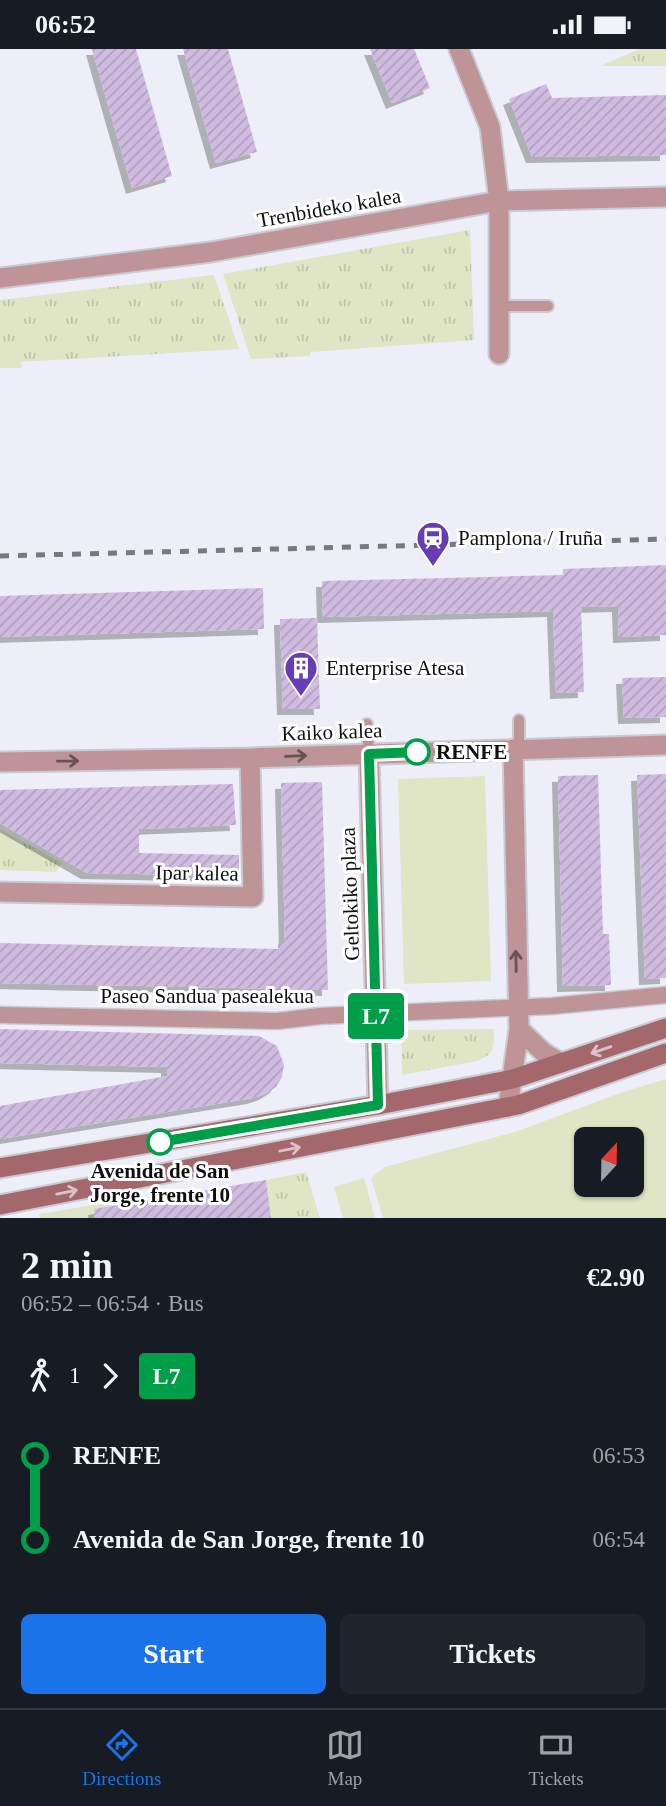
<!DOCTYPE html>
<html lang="en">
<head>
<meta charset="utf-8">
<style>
  :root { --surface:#171b24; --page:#20242c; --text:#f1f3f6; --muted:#9ea1a6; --line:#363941; --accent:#1a73e8 }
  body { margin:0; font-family:Georgia,serif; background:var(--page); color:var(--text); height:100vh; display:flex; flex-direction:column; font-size:26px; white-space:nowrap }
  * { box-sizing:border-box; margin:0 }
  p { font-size:23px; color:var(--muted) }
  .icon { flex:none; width:38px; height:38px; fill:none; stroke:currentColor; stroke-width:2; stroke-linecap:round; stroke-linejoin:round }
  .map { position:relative; height:1169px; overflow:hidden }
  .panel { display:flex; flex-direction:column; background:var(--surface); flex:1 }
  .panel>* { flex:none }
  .badge { padding:0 14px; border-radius:5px; font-size:24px; line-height:46px }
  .needle { width:46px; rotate:22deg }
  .buttons { position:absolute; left:574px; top:1078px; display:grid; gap:14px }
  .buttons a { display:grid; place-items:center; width:70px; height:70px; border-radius:10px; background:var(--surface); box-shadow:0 2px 5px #0004; font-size:35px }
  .map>.badge { position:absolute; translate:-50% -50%; box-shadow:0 0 0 4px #fff }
  .legs { display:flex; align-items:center; gap:10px; height:77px; padding:0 21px; font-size:23px }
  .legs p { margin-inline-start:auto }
  .summary { display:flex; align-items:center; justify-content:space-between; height:119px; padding:0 21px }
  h1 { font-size:38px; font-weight:700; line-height:52px }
  .primary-button { display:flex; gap:14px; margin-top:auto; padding:14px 21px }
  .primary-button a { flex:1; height:80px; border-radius:10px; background:var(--accent); color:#fff; font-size:28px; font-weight:700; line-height:80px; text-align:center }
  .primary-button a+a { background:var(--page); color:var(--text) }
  ul { padding:0 21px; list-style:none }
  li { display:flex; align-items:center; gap:24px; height:84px; font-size:26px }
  li i { display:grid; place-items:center; width:10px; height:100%; margin:0 9px; background:currentColor }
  li i::after { content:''; width:18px; height:18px; margin:-9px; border:5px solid; border-radius:50%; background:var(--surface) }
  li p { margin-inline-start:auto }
  li:first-child i { background:linear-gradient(#0000 50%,currentColor 0) }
  li:last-child i { background:linear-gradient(currentColor 50%,#0000 0) }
  .status { display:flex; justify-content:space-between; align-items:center; height:49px; padding:0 35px; background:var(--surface); direction:ltr }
  .status svg { height:19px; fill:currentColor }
  .tab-bar { display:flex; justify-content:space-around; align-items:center; height:98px; border-top:2px solid var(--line); background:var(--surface); font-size:19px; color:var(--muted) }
  .tab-bar a { display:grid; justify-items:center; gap:4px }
  .tab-bar .on { color:var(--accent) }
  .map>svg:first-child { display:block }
  .grass { fill:url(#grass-tufts) }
  .green { fill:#e0e5c5; fill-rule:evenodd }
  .building { fill:url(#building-hatch); filter:url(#shadow) }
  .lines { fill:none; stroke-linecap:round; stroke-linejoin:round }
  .service-casing { stroke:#cacad3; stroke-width:14 }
  .pedestrian-casing { stroke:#cacad3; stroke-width:19 }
  .minor-casing { stroke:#cacad3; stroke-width:23 }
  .secondary-casing { stroke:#cacad3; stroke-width:23 }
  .service { stroke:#bf9496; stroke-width:10 }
  .pedestrian { stroke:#bf9496; stroke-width:16 }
  .minor { stroke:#bf9496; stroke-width:19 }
  .secondary { stroke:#a4676b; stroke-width:19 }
  .rail { stroke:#78787f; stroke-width:5; stroke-dasharray:9 9; stroke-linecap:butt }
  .oneway { stroke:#675254 }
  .oneway2 { stroke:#dbc2c4 }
  .line-1-casing { stroke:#fff; stroke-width:16 }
  .line-1 { stroke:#009e49; stroke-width:10 }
  .stop-1-dot { fill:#fff; stroke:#009e49; stroke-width:3.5 }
  .labels { text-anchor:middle; stroke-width:6; stroke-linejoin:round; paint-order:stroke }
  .street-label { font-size:21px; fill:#0f0f12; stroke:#fff }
  .poi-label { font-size:21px; fill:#0f0f12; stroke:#fff; text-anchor:start }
  .stop-label { font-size:21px; font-weight:bold; fill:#0f0f12; stroke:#fff; text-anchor:start }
</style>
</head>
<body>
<div class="status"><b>06:52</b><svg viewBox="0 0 49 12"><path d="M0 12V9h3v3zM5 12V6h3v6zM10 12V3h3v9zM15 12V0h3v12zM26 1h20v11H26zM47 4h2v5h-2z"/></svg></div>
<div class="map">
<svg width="666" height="1169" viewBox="0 0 666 1169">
  <defs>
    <pattern id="grass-tufts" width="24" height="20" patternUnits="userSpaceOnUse" patternTransform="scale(1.75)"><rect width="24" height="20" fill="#e0e5c5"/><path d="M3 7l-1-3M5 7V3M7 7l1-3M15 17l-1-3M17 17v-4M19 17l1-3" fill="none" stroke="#bfc3a8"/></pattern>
    <pattern id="building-hatch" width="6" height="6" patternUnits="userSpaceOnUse" patternTransform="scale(1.75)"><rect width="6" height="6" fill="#d0bce1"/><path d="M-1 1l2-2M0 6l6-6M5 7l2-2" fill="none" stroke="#b1a0c0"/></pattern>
    <filter id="shadow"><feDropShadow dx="-6" dy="6" stdDeviation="0" flood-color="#0004"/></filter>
  </defs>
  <rect width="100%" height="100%" fill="#eeeef8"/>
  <!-- grass -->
  <path class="grass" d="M640,0H666V17H600Z
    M470,181L474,291L311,303L310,307L251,310L223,225Z
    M214,226L239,300L21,313L22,319H0V251Z
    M0,780L62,814L56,823L0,821Z
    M494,980C494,999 495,1005 477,1012L402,1026V981Z
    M306,1123L320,1169H271L266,1131Z"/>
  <!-- green -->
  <path class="green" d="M485,727L491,932L404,935L398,730Z
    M666,1030V1169H383L371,1129L385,1118L515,1083L623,1043ZM586,1090H632V1136H586Z
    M364,1129L375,1169H343L334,1138Z
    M112,1153L113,1169H40L39,1165Z"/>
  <!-- building -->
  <path class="building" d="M92,0H136L172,127L132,139Z
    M183,0H228L257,103L216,114Z
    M370,0H414L430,39L392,54Z
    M546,35L552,49L666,46V106L532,108L509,50Z
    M666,516V586L619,588L618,557L581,558L584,643L556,644L553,562L323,568L322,532L563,526V520Z
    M263,539L264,580L0,588V547Z
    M317,569L320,660H283L280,570Z
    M666,628V668L624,669L622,629Z
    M666,725V929L645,930L637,726Z
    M598,726L603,885H609L611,936L563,937L558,727Z
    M322,733L328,941L0,934V894L278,900V894H285L281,734Z
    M233,735L236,776L139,780V804L239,806V827L87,824L0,774V741Z
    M0,980L259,987L277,997L284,1016L282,1028L276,1038L265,1045L253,1049L0,1090V1057L167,1027V1018L0,1014Z
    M266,1131L271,1169H95L94,1160Z"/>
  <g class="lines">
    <defs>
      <path id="service" d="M499,257H548
        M519,671V700
        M367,675L369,705"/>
      <path id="pedestrian" d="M0,966L278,972L320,967L552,957L666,946"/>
      <path id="minor" d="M459,0L490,78L499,152V305
        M0,229L211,203L499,152L666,148
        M369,705L378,1056
        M0,713L250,709L666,696
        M0,843L253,848L250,709
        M519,980L544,1004L561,1014
        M508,1058L519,980L513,700"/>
      <path id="secondary" d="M0,1119L378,1056L513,1030L666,979
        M0,1156L518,1056L666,1004"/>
    </defs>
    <!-- service casing -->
    <use href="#service" class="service-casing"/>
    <!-- pedestrian casing -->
    <use href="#pedestrian" class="pedestrian-casing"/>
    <!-- minor casing -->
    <use href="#minor" class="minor-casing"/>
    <!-- secondary casing -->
    <use href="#secondary" class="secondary-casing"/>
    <!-- service -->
    <use href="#service" class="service"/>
    <!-- pedestrian -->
    <use href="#pedestrian" class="pedestrian"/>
    <!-- minor -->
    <use href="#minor" class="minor"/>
    <!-- secondary -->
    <use href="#secondary" class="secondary"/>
    <!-- rail -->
    <path class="rail" d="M0,507L666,490"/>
  </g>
  <!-- one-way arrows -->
  <defs><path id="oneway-shaft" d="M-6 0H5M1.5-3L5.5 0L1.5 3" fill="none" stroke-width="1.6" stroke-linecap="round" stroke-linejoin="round" transform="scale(1.75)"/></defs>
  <g class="oneway">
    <use href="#oneway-shaft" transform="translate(296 707) rotate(-2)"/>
    <use href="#oneway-shaft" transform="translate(68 712) rotate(-1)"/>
    <use href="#oneway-shaft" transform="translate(516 912) rotate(-91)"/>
  </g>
  <g class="oneway2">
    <use href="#oneway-shaft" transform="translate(601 1001) rotate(161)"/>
    <use href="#oneway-shaft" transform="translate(290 1100) rotate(-11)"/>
    <use href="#oneway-shaft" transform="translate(67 1143) rotate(-11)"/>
  </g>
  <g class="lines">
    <defs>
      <path id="line-1" d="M160,1093L378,1056L369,705L417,703"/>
    </defs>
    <!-- line-1 casing -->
    <use href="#line-1" class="line-1-casing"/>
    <!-- line-1 -->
    <use href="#line-1" class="line-1"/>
  </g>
  <!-- icons -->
  <defs>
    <symbol id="station-pin" viewBox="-11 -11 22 30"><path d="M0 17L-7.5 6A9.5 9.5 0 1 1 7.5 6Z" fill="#673db5" stroke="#fff"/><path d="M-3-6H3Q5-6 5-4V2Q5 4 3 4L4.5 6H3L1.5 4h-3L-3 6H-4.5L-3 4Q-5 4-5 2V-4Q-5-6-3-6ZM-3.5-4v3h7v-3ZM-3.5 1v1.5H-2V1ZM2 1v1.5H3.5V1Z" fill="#fff"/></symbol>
    <symbol id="building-pin" viewBox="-11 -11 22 30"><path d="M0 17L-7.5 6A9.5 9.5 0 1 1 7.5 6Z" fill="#673db5" stroke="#fff"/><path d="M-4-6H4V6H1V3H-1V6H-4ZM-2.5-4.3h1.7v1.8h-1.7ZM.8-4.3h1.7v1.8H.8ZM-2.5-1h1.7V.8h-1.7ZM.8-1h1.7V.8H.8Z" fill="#fff"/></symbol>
  </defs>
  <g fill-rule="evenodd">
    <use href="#station-pin" x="414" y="470" width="38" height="52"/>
    <use href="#building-pin" x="282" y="600" width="38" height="52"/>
  </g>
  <!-- markers -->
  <g class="stop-1-dot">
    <circle cx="417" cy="703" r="12"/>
    <circle cx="160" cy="1093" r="12"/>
  </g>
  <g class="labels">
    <!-- street labels -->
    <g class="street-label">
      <text transform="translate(329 159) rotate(-10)" y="7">Trenbideko kalea</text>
      <text transform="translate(332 683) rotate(-2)" y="7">Kaiko kalea</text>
      <text transform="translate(197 824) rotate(1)" y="7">Ipar kalea</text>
      <text transform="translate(350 845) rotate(-92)" y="7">Geltokiko plaza</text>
      <text x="207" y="954">Paseo Sandua pasealekua</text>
    </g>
    <!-- poi labels -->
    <g class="poi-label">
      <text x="458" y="496">Pamplona / Iruña</text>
      <text x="326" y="626">Enterprise Atesa</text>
    </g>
    <!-- stop labels -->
    <g class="stop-label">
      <text x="436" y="710">RENFE</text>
      <text x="160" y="1129" text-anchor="middle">Avenida de San<tspan x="160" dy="24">Jorge, frente 10</tspan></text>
    </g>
  </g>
</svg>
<div class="buttons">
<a><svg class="needle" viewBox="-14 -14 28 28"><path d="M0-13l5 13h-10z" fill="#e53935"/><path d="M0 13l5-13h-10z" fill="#9ea1a6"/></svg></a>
</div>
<b class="badge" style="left:376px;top:967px;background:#009e49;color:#fff">L7</b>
</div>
<section class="panel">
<div class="summary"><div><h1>2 min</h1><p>06:52 – 06:54 · Bus</p></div><b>€2.90</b></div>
<div class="legs"><svg class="icon" aria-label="walk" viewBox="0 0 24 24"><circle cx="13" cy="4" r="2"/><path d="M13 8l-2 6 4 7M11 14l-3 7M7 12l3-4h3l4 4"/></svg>1<svg class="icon" aria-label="forward" viewBox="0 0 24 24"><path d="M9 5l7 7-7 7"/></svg><b class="badge" style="background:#009e49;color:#fff">L7</b></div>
<ul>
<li><i style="color:#009e49"></i><b>RENFE</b><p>06:53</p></li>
<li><i style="color:#009e49"></i><b>Avenida de San Jorge, frente 10</b><p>06:54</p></li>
</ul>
<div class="primary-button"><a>Start</a><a>Tickets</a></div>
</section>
<nav class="tab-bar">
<a class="on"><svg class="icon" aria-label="directions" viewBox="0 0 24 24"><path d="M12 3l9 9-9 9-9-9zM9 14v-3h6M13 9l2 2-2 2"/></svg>Directions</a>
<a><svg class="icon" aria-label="map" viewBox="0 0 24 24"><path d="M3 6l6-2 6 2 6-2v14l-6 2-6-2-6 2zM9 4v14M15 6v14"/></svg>Map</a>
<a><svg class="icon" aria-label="tickets" viewBox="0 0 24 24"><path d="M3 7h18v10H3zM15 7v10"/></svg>Tickets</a>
</nav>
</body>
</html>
